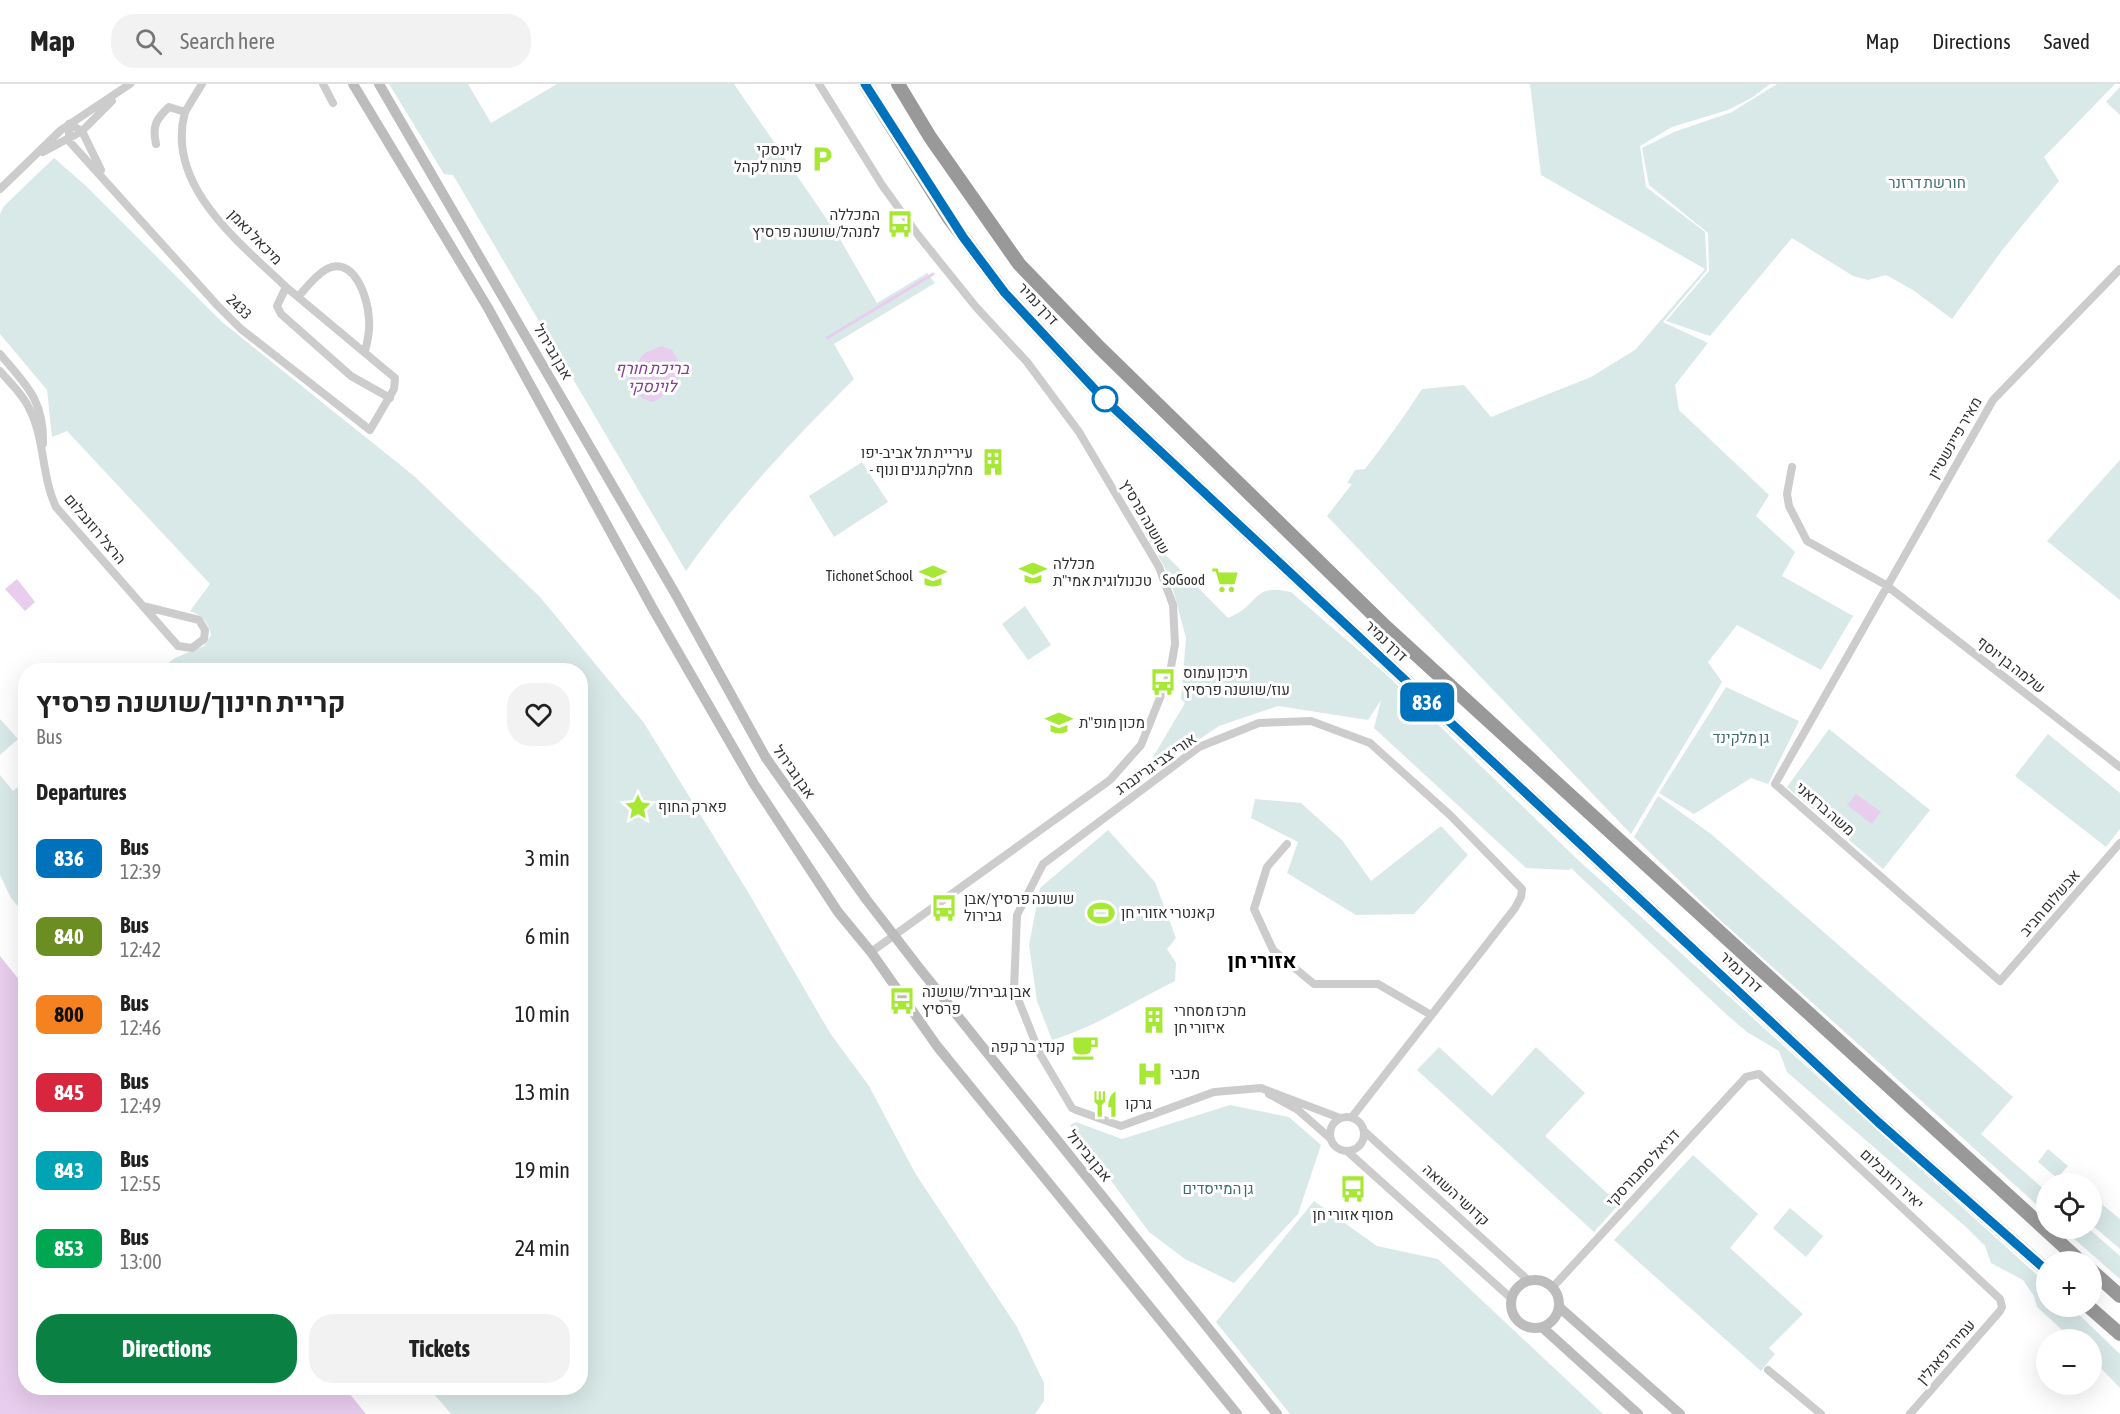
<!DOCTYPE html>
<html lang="en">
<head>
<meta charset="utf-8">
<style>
  :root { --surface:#fff; --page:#f2f2f2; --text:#222; --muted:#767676; --line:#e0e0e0; --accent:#0b8043 }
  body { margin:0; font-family:"Asap Condensed",Heebo,sans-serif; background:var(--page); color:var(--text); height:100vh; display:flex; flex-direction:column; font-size:22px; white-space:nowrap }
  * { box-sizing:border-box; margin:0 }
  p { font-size:20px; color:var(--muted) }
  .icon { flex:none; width:33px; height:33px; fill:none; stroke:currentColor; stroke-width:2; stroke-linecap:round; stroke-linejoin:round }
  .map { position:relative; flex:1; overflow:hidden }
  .details { position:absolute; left:18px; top:579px; width:570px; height:732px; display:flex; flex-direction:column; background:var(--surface); border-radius:24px; box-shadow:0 6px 24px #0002 }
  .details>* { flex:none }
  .badge { padding:0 12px; border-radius:9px; font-size:21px; line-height:39px }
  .buttons { position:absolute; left:2036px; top:1089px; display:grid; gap:12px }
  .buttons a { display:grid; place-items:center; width:66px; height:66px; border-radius:50%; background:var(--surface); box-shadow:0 6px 24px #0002; font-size:30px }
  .map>.badge { position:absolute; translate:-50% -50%; box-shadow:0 0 0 3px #fff }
  h2 { padding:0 18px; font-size:22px; line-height:54px }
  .round { display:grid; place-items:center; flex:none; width:63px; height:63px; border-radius:24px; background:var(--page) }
  .head { display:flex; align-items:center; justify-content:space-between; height:102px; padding:0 18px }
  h1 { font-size:28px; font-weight:700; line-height:45px }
  .cta { display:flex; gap:12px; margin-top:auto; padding:12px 18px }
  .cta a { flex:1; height:69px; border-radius:24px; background:var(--accent); color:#fff; font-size:24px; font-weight:700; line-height:69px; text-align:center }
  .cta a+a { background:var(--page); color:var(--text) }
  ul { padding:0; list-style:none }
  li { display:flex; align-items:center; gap:18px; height:78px; padding:0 18px }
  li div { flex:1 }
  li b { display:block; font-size:22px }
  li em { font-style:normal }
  li .badge { min-width:66px; font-weight:700; text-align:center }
  header { display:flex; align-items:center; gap:36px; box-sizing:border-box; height:84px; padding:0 30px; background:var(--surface); border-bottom:2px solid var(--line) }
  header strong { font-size:28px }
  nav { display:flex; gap:33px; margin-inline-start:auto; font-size:21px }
  .search { width:420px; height:54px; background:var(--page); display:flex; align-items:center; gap:15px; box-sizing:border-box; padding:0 21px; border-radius:24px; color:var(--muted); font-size:22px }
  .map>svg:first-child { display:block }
  .green { fill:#d9e9e8 }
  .water { fill:#e8cdee }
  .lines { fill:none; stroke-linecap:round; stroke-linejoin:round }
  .stream { stroke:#e8cdee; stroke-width:3 }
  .street { stroke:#ccc; stroke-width:8 }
  .secondary { stroke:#bcbcbc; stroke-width:10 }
  .highway { stroke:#999; stroke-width:14 }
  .line-casing { stroke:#fff; stroke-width:14 }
  .line { stroke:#0072bc; stroke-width:9 }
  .stop-dot { fill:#fff; stroke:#0072bc; stroke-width:3 }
  .labels { text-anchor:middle; stroke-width:6; stroke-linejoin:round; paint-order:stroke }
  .poi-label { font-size:15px; fill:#323232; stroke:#fff; text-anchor:start }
  .park-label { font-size:15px; fill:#3d6f6d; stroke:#fff }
  .street-label { font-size:15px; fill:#323232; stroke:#fff }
  .water-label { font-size:16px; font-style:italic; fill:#863d96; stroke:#fff }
  .district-label { font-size:21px; font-weight:bold; fill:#000; stroke:#fff }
</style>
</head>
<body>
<header>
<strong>Map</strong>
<div class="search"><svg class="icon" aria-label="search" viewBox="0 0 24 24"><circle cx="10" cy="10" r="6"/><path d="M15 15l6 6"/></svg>Search here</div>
<nav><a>Map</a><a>Directions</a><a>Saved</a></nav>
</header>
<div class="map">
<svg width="2120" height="1330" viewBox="0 0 2120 1330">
  <rect width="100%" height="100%" fill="#fff"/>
  <!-- green -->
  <path class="green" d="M389,0H468L491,39L557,0H734L837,150L877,219L927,189L935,199L834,260L854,295C794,355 735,417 686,487L453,91L444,90Z
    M1530,0H1770L1753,13L1728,26L1672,43L1640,62L1646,103L1705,148L1707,186L1663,238L1708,259L1675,301L1679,326L1769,411L1756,432L1795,468L1782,492L1853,532L1821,586L1737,541L1708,578L1722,598L1631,750L1327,432L1352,400L1347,399L1355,386L1365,385C1385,359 1404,333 1422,305L1464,301L1491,333L1591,293L1635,266L1705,185L1541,91Z
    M1777,0H2115L2044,73L2059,97L2003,165L1952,235L1913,206L1886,191L1868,196L1853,192L1792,154L1710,252L1666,237L1709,187L1708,149L1649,101L1642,64L1674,48L1732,28Z
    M2120,3V31L2106,18Z
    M54,74L85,101L222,238L414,392L540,513L644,639L748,808L830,949L869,1002L915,1089L1017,1243L1044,1299V1317L1035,1330H451L429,1304H580V586H159L175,574L204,562L211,551C208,538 203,532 190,527L210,500L67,347L52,353L47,306L0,250V130L4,122Z
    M2120,376V516L2047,457Z
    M862,378L888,418L834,453L809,412Z
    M1146,451L1228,534C1260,522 1250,499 1291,508L1388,592L1577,775L2046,1199V1222L2071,1223L2120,1270V1304L2091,1274V1256L2072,1255L2037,1223L2034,1212L2023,1196L1991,1179L1985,1162L1966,1143L1787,988L1779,967L1747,948L1727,931L1571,784L1570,786L1526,784L1374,644L1381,616L1368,636L1278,622L1219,642L1140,695L1185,619L1181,615L1186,554L1169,491Z
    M1025,522L1051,561L1028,576L1002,540Z
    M1726,603L1799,637L1768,700L1751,694L1694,730L1659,709Z
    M0,635L18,655L0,671Z
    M1829,645L1930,726L1883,785L1787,703Z
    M2048,650L2120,709V745L2106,763L2015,692Z
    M0,691L13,707L25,697V831L11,814L0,791Z
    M1658,712L1711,750L2013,1013L1981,1050L2046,1107V1129L1718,834L1634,753Z
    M1255,715L1301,719L1342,756L1371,797L1441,742L1468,771L1414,830L1356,831L1287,789L1298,758L1251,734Z
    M1108,746L1155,798L1176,854L1167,865L1176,879L1175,897C1134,917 1096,943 1052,956L1037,917L1029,861L1040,804Z
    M1439,963L1492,1012L1536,963L1585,1009L1545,1052L1619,1120L1594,1148L1417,986Z
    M1230,1021L1289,1033L1321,1061L1298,1130L1234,1199L1185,1175L1149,1148L1070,1041L1076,1038L1122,1055Z
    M2048,1065L2068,1082L2057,1094L2038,1078Z
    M1693,1071L1758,1130L1730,1164L1803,1230L1769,1264L1775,1270L1761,1287L1614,1156Z
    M1314,1117L1377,1162L1438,1175L1603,1330H1290L1216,1238Z
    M2098,1117L2120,1135V1165L2091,1140V1126Z
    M1790,1124L1823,1152L1806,1173L1773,1144Z
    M2063,1145H2089L2120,1172V1195Z"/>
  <!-- water -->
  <path class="water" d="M662,262L672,266L682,283C677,300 669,310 653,318C636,314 632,304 628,288L645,269Z
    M17,495L35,518L25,527L5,505Z
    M1856,710L1881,728L1872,740L1847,721Z
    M0,872L25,903L26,1304H345L366,1330H0Z"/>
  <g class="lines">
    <!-- stream -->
    <path class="stream" d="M827,254L933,190"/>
    <!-- street -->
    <path class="street" d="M323,0L333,19
      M819,0L882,101L918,151L976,223L1027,278L1079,348L1159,483L1173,521L1175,560L1170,589L1141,661L1110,696L871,868
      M185,28L202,0
      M69,40V57L217,221L241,245L370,346L394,305L395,294L286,203
      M69,40L82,47L101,86
      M156,60C152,42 156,35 169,23L185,28C165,101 239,158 286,203L277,222L281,230L351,292L390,314
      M43,68L82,47L112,17
      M0,105L61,46L130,0
      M2120,185L1993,316L1775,700L2000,897L2120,759
      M298,213C306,204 314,193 325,186C353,169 368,213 369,235C370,246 368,256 365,267
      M0,270C27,302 44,316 43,360
      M0,287C10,299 23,310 29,324C45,354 41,391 56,423L178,562L192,564L204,555L205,546L199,536L143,522
      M1792,383L1787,410L1789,422L1807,457L1886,501L2120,683
      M1287,760L1267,783L1254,825L1273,866L1314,900H1378L1431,931
      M1269,1010L1298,1026L1331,1055
      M1330 1050a17 17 0 1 1 34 0a17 17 0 1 1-34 0Z
      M1340,1034L1261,1004L1214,1008L1121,1042L1076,1026L1072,1024L1040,970L1014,905L1017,831L1043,780L1199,663L1259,639L1311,637L1370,659L1450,731L1522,805L1521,813L1515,824L1352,1033
      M1364,1047L1529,1197
      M1347,1067L1512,1215
      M1552,1204L1746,993L1759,990L2000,1215L2002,1223L2000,1227L1910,1330
      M1768,1286L1821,1330"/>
    <!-- secondary -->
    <path class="secondary" d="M353,0L488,224L653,525L754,700L838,828L871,868L937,962L1237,1330
      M379,0L676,511L766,674L866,815L920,885L1277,1330
      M1511 1220a24 24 0 1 1 48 0a24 24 0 1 1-48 0Z
      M1559,1223L1680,1330
      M1542,1243L1638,1330"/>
    <!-- highway -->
    <path class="highway" d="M865,0L949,134L1005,209L1101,312L1878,1038L2046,1186
      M898,0L930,53L1019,180L1100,264L1386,543L2081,1178
      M2091,1186L2120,1212
      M2088,1222L2120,1250"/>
  </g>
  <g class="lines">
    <defs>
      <path id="line" d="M865,0L963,153L1005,209L1101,312L1878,1038L2046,1186"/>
    </defs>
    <!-- line casing -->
    <use href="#line" class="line-casing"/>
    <!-- line -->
    <use href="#line" class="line"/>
  </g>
  <!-- icons -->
  <defs>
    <symbol id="parking-bare" viewBox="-9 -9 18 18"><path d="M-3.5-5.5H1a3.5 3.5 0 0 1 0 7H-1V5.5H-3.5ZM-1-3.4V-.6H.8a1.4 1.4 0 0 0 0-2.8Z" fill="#a7e834" stroke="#fff" stroke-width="2.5" paint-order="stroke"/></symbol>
    <symbol id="bus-bare" viewBox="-9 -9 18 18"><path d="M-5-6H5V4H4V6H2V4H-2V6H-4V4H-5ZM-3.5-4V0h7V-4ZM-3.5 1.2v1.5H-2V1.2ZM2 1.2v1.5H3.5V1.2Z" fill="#a7e834" stroke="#fff" stroke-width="2.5" paint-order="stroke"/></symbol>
    <symbol id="building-bare" viewBox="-9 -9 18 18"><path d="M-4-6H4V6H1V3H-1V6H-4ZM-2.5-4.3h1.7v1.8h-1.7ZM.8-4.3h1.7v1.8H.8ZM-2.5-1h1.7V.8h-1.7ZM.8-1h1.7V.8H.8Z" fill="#a7e834" stroke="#fff" stroke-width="2.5" paint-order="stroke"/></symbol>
    <symbol id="university-bare" viewBox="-9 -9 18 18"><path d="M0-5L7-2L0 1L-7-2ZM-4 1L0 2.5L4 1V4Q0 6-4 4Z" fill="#a7e834" stroke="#fff" stroke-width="2.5" paint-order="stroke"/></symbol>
    <symbol id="school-bare" viewBox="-9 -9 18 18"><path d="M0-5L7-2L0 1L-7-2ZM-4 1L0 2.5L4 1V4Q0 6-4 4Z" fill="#a7e834" stroke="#fff" stroke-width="2.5" paint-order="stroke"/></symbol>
    <symbol id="supermarket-bare" viewBox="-9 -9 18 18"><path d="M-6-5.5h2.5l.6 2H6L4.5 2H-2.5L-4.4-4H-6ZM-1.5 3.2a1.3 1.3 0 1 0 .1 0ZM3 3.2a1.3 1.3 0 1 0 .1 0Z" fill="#a7e834" stroke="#fff" stroke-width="2.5" paint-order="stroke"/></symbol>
    <symbol id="sight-bare" viewBox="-9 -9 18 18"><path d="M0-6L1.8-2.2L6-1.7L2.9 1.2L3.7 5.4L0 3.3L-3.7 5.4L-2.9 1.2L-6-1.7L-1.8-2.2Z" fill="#a7e834" stroke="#fff" stroke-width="2.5" paint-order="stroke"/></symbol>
    <symbol id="stadium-bare" viewBox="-9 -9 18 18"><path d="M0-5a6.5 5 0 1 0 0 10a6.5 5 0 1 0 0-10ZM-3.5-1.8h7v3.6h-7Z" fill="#a7e834" stroke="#fff" stroke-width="2.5" paint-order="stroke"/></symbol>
    <symbol id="cafe-bare" viewBox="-9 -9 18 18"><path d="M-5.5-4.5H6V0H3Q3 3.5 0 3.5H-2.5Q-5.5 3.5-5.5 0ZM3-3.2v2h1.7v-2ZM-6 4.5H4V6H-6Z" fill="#a7e834" stroke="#fff" stroke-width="2.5" paint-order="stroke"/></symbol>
    <symbol id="hospital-bare" viewBox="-9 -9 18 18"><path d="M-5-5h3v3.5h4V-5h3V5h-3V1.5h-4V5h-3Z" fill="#a7e834" stroke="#fff" stroke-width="2.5" paint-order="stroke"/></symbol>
    <symbol id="restaurant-bare" viewBox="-9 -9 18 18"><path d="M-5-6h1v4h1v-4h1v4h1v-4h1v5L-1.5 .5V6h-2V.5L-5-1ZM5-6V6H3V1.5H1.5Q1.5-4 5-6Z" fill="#a7e834" stroke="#fff" stroke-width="2.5" paint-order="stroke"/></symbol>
  </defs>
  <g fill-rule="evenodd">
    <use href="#parking-bare" x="803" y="56" width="38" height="38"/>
    <use href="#bus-bare" x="881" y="121" width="38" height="38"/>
    <use href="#building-bare" x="974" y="359" width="38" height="38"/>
    <use href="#university-bare" x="1014" y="470" width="38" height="38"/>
    <use href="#school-bare" x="914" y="473" width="38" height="38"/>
    <use href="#supermarket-bare" x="1206" y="477" width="38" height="38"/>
    <use href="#bus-bare" x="1144" y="579" width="38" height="38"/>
    <use href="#university-bare" x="1040" y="620" width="38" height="38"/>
    <use href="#sight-bare" x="619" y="704" width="38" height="38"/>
    <use href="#bus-bare" x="925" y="805" width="38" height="38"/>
    <use href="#stadium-bare" x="1082" y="810" width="38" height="38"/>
    <use href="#bus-bare" x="883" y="898" width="38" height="38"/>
    <use href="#building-bare" x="1135" y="917" width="38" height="38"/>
    <use href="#cafe-bare" x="1066" y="944" width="38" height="38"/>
    <use href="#hospital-bare" x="1131" y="971" width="38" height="38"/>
    <use href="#restaurant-bare" x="1086" y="1001" width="38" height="38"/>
    <use href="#bus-bare" x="1334" y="1086" width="38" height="38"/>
  </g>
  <!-- markers -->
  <circle class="stop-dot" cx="1105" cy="315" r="12"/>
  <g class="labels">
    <!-- poi labels -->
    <g class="poi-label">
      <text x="802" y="71" text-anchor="end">לוינסקי<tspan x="802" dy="17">פתוח לקהל</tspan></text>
      <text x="880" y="136" text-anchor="end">המכללה<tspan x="880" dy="17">למנהל/שושנה פרסיץ</tspan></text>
      <text x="973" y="374" text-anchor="end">עיריית תל אביב-יפו<tspan x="973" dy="17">- מחלקת גנים ונוף</tspan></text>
      <text x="1053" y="485">מכללה<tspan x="1053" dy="17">טכנולוגית אמי"ת</tspan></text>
      <text x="913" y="497" text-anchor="end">Tichonet School</text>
      <text x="1205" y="501" text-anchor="end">SoGood</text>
      <text x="1183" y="594">תיכון עמוס<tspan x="1183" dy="17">עוז/שושנה פרסיץ</tspan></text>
      <text x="1079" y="644">מכון מופ"ת</text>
      <text x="658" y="728">פארק החוף</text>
      <text x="964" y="820">שושנה פרסיץ/אבן<tspan x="964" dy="17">גבירול</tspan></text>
      <text x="1121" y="834">קאנטרי אזורי חן</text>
      <text x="922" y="913">אבן גבירול/שושנה<tspan x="922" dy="17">פרסיץ</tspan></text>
      <text x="1174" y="932">מרכז מסחרי<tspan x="1174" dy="17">איזורי חן</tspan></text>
      <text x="1065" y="968" text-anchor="end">קנדי בר קפה</text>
      <text x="1170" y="995">מכבי</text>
      <text x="1125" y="1025">גרקו</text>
      <text x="1353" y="1136" text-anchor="middle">מסוף אזורי חן</text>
    </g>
    <!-- park labels -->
    <g class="park-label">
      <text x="1927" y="104">חורשת דרזנר</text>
      <text x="1741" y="659">גן מלקינד</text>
      <text x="1218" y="1110">גן המייסדים</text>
    </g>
    <!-- street labels -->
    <g class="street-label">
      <text transform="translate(255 153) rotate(46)" y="5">מיכאל נאמן</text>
      <text transform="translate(1038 220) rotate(47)" y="5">דרך נמיר</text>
      <text transform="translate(239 223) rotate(44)" y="5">2433</text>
      <text transform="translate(553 268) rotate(60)" y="5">אבן גבירול</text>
      <text transform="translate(1955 354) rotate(-60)" y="5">מאיר פיינשטיין</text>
      <text transform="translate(1145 433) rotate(60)" y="5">שושנה פרסיץ</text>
      <text transform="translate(95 445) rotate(50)" y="5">הרצל רוזנבלום</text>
      <text transform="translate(1386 557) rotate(43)" y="5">דרך נמיר</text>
      <text transform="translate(2011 581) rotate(38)" y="5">שלמה בן יוסף</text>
      <text transform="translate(1156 680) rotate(-35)" y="5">אורי צבי גרינברג</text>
      <text transform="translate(794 688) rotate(55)" y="5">אבן גבירול</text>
      <text transform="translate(1825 725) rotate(41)" y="5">משה ברזאני</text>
      <text transform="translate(2050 819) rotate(-49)" y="5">אבשלום חביב</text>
      <text transform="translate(1741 888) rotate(43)" y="5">דרך נמיר</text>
      <text transform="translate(1089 1072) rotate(51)" y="5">אבן גבירול</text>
      <text transform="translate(1643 1084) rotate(-47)" y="5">דניאל סמבורסקי</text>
      <text transform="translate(1892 1095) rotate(43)" y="5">יאיר רוזנבלום</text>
      <text transform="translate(1456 1111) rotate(42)" y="5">קדושי השואה</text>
      <text transform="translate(1946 1268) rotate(-49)" y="5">עמיחי פאגלין</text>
    </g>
    <!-- water labels -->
    <g class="water-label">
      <text x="652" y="290">בריכת חורף<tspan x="652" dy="18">לוינסקי</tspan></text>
    </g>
    <!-- district labels -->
    <g class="district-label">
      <text x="1262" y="884">אזורי חן</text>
    </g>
  </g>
</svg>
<div class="buttons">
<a><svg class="icon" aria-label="locate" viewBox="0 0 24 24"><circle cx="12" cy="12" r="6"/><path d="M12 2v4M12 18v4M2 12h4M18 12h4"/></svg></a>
<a>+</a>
<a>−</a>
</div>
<b class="badge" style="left:1427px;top:618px;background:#0072bc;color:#fff">836</b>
<section class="details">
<div class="head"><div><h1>קריית חינוך/שושנה פרסיץ</h1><p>Bus</p></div><a class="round"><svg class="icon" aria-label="heart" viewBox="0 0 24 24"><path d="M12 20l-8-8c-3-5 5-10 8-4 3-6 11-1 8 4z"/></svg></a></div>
<h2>Departures</h2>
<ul>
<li><span class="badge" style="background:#0072bc;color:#fff">836</span><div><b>Bus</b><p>12:39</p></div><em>3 min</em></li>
<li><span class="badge" style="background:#6b8e23;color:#fff">840</span><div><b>Bus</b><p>12:42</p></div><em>6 min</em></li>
<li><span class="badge" style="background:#f58220;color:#111">800</span><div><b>Bus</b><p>12:46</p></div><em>10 min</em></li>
<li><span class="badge" style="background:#d7263d;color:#fff">845</span><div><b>Bus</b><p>12:49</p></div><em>13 min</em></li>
<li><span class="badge" style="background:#00a3b4;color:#fff">843</span><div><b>Bus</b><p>12:55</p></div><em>19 min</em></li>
<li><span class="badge" style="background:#00a651;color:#fff">853</span><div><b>Bus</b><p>13:00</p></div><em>24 min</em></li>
</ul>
<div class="cta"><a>Directions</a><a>Tickets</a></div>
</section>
</div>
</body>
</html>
